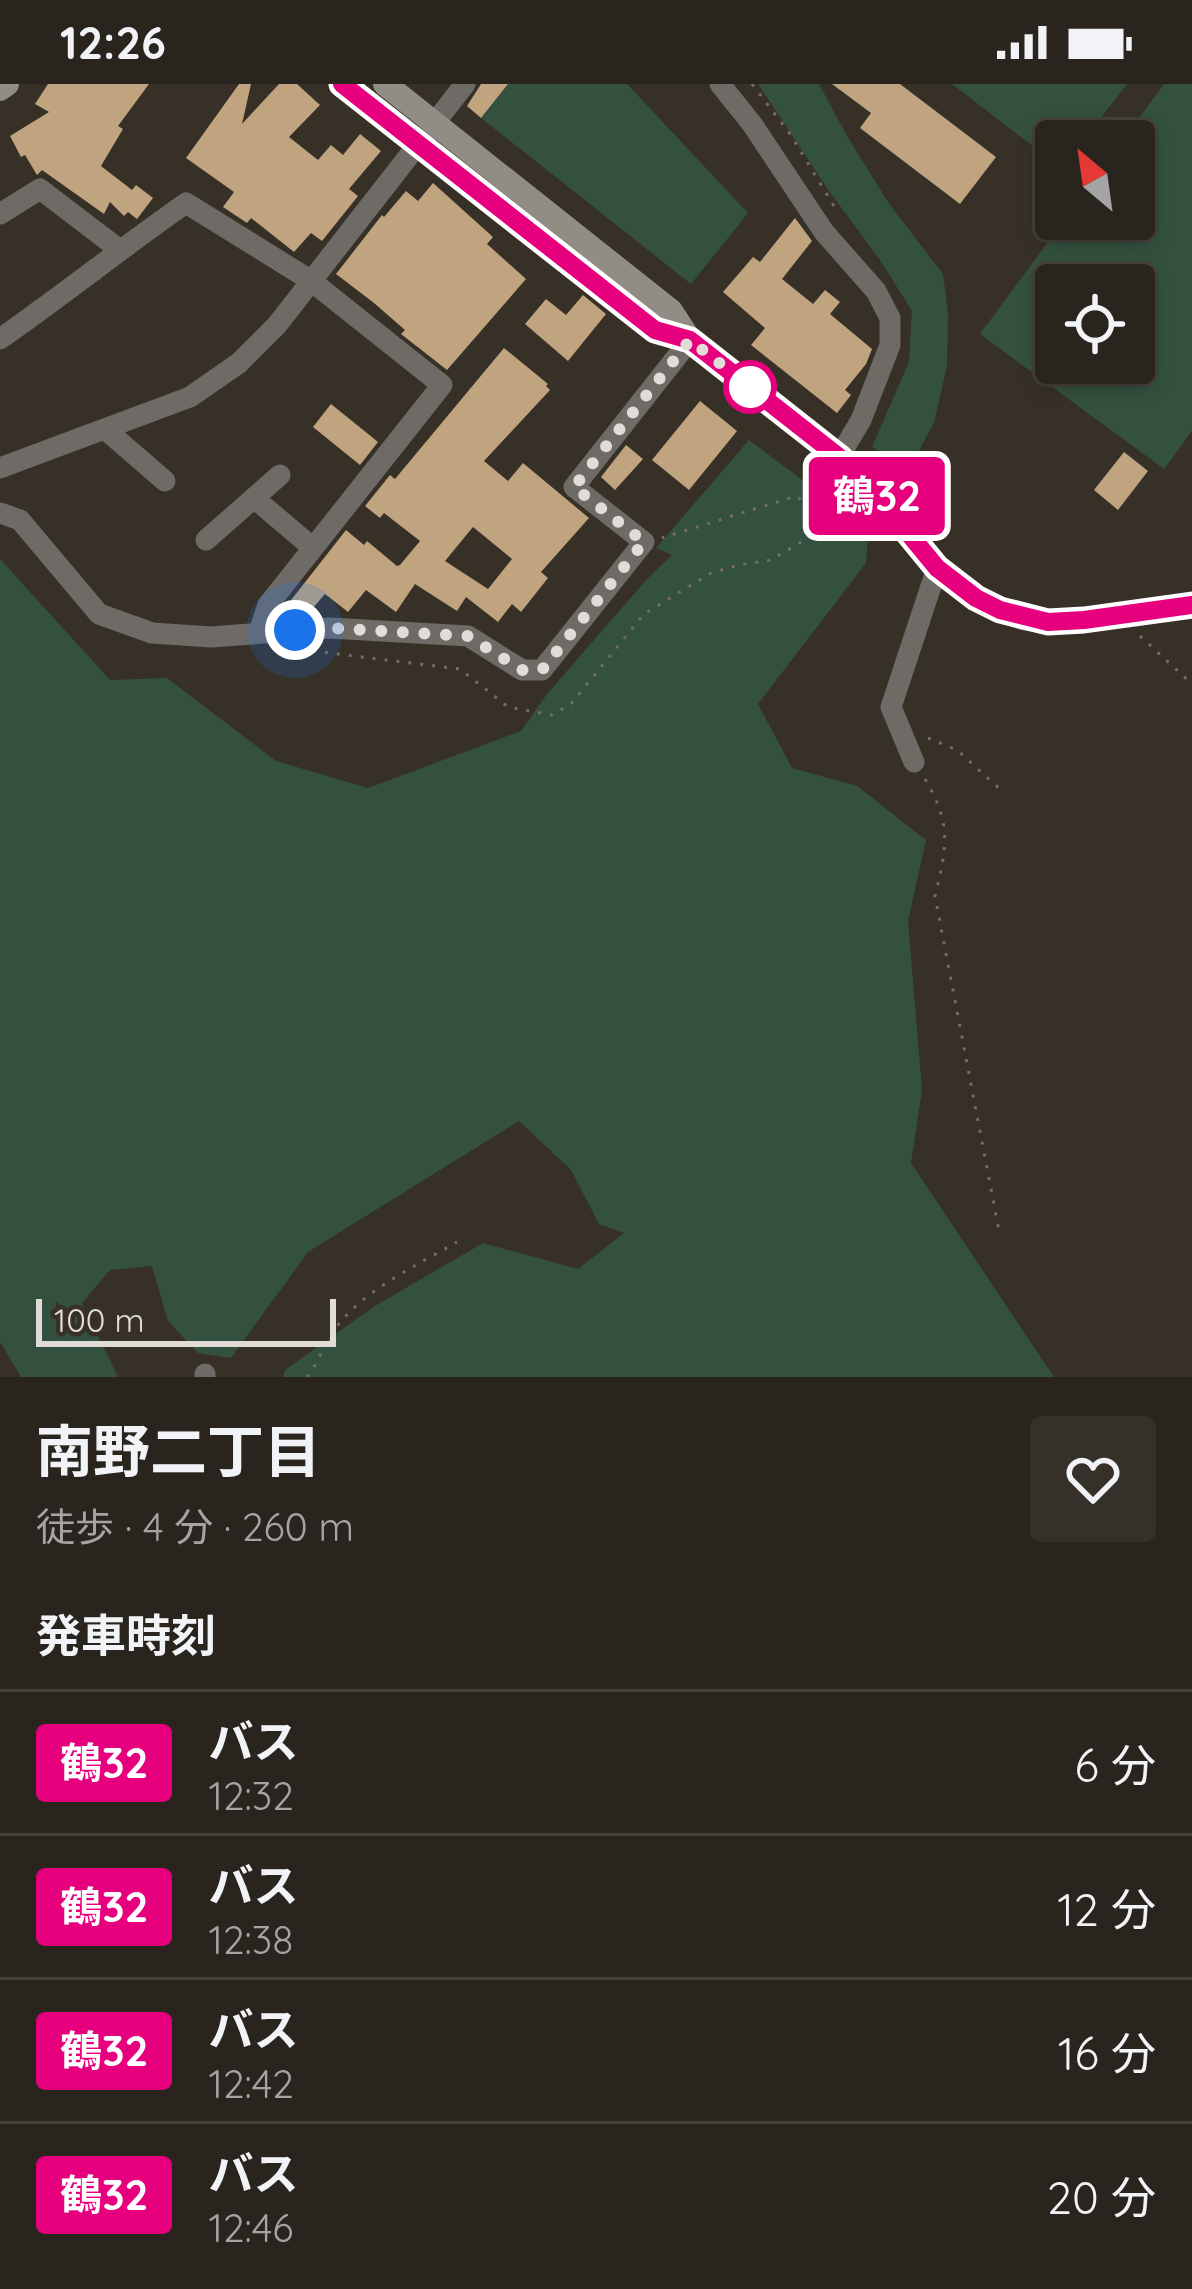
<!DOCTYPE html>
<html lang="ja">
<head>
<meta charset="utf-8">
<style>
  :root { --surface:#29241d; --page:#35302a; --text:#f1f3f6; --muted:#a5a4a4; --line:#45413b }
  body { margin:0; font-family:Quicksand,"Noto Sans JP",sans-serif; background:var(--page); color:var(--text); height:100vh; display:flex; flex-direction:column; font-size:45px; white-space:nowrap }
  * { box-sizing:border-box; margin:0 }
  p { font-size:39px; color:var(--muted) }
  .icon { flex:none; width:66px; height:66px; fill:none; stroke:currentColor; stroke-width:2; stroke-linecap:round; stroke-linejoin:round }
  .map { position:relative; height:1293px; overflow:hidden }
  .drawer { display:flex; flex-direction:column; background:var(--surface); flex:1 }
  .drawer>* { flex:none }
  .badge { padding:0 24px; border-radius:9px; font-size:42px; line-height:78px }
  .needle { width:78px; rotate:331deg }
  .controls { position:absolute; left:1035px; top:36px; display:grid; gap:24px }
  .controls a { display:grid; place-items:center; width:120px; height:120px; border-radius:12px; background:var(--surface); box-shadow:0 6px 18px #0003,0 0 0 3px var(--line); font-size:60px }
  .scale { position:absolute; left:36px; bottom:30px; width:300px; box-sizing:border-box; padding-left:12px; border:6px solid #e1dcd7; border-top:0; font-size:33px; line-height:42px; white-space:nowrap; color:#e1dcd7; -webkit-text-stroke:9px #373027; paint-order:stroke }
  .you { position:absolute; width:60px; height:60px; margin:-30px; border:9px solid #fff; border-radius:50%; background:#1a73e8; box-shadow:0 0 0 18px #1a73e833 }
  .map>.badge { position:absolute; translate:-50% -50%; box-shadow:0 0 0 6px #fff }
  h2 { padding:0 36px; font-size:45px; line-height:108px }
  .round { display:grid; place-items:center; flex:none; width:126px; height:126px; border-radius:12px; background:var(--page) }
  .headline { display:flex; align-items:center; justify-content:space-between; height:204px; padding:0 36px }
  h1 { font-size:57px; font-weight:700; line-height:90px }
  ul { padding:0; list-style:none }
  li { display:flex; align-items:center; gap:36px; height:144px; padding:0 36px; border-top:3px solid var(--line) }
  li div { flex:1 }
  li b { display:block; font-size:45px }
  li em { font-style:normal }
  li .badge { min-width:132px; font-weight:700; text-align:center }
  .status { display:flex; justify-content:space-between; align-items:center; height:84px; padding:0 60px; background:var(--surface); direction:ltr }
  .status svg { height:33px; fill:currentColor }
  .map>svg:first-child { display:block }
  .green { fill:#34513f; fill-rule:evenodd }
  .building { fill:#c0a37f; fill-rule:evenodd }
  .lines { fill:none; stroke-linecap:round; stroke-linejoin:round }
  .path { stroke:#736d65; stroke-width:3; stroke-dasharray:3 9; stroke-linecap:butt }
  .street { stroke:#6e6b67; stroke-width:21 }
  .secondary { stroke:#918c84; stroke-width:24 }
  .line-casing { stroke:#fff; stroke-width:27 }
  .line { stroke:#e6007e; stroke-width:18 }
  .walk { stroke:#e1dcd7; stroke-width:12; stroke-dasharray:0 21.6 }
  .stop-dot { fill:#fff; stroke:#e6007e; stroke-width:6 }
</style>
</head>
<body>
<div class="status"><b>12:26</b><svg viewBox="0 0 49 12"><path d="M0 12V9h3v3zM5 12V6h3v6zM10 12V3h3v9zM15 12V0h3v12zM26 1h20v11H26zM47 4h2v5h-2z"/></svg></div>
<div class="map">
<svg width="1192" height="1293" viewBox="0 0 1192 1293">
  <rect width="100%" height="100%" fill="#373027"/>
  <!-- green -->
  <path class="green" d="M508,0H627L748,129L691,200L481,34Z
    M758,0H819L847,52L890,121L943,190L948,229L947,282L934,339L911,381L889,374L872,363L909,278L912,227L880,176L829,107Z
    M952,0H1127L1083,57H1056V80Z
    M1164,0H1192V347L1164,385L980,250L1065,135H1134V57H1122ZM1134,201V279H1056V201Z
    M749,356L829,416L850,406L869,437L866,479L758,620L792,684L857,702L926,756L908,837L922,1006L911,1079L1054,1293H283L285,1286L375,1222L483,1159L578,1185L624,1149L599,1140L571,1086L519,1037L308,1168L231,1274L198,1269L168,1237L152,1182L110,1186L82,1219L118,1293H21L0,1258V475L110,596L167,594L276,677L368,704L521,647L547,610L647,495L672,471L656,464Z"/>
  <!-- building -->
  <path class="building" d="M48,0H149L118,42L123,45L101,82L132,106L136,101L153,114L137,135L128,128L124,132L110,118L104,130L42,86L37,91L25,71L21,73L10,52L49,28L35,20Z
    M239,0H251L242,40L279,0H297L320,21L289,53L318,76L331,61L343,71L360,50L381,67L349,105L358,112L322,157L311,149L294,168L251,134L247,139L223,123L234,108L186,74Z
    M481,0H508L481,34L467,22Z
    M832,0H900L996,73L960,120L860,44L871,29Z
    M433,99L493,153L487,160L526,195L447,286L401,250L405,246L374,219L336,190L382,131L384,133L406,107L418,117Z
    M795,134L812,157L782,195L813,220L825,206L840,218L830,230L872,265L866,280L845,306L851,311L837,329L751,261L765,244L723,208L753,173L760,178Z
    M583,211L606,230L568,277L525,240L546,215L566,231Z
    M504,264L548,300L546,302L550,306L484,377L508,397L523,379L589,434L541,488L548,494L521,528L512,520L498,538L466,513L457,527L415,500L396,528L366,506L348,528L325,510L307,531H302L288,520L346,446L364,461L367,457L397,482L400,481L420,457L384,429L380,434L365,422L390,391L395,395ZM473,443L512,475L488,505L445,477Z
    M700,317L737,347L689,406L652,376Z
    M331,320L378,358L360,381L313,343Z
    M626,361L643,375L615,406L601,393Z
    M1124,368L1148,387L1118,426L1094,406Z"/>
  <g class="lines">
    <!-- path -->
    <path class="path" d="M752,0L790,50L837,127
      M1140,552L1192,600
      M313,567L460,585L508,623L552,631L571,620L644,530L711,489L739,481L771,476L811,452L828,436L796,412L662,454
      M928,654L957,666L1003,708
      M925,695C952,740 947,763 935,812L999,1147
      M307,1293C321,1275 327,1252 343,1235C372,1202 419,1180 457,1158"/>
    <!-- street -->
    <path class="street" d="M720,0L752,40L824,148L876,207L890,234V261L861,336L839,373
      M0,130L40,105L120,166
      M0,255C63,211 123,163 186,119L310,196L442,301L268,521L259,548
      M106,346L165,397
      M0,384L190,313L239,279L277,241L465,0
      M254,414L313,464
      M0,429L20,436L99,530L152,549L211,553L330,544L468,552L522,586H542L644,458L574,403L690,256
      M206,456L280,391
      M914,678L891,623L937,484
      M205,1293V1290"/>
    <!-- secondary -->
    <path class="secondary" d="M342,0L655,246L690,256
      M385,0L671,227L690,256L839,373L882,417L937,484L976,514L1023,534L1048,538L1084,537L1192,521
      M0,5L7,0"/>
  </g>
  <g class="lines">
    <defs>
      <path id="line" d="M342,0L655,246L690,256L839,373L882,417L937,484L976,514L1000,526L1048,538L1084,536L1192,521"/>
    </defs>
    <!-- line casing -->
    <use href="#line" class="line-casing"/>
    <!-- line -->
    <use href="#line" class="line"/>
    <!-- walk -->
    <path class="walk" d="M295,546L331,544L468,552L522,586H542L644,458L574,403L690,256L756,308L750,303"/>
  </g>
  <!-- markers -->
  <circle class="stop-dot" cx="750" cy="303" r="24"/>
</svg>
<div class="controls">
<a><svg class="needle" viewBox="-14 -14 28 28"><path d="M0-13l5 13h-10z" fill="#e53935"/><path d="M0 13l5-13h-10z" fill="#a5a4a4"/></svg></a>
<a><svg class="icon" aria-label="locate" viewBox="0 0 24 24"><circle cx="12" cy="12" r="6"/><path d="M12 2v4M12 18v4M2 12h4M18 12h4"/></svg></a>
</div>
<div class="scale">100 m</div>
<div class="you" style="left:295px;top:546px"></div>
<b class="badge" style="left:877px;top:412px;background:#e6007e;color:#fff">鶴32</b>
</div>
<section class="drawer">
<div class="headline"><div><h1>南野二丁目</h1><p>徒歩 · 4 分 · 260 m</p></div><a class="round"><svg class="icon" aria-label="heart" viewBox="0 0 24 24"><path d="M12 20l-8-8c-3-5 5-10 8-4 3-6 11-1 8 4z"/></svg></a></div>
<h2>発車時刻</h2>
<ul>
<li><span class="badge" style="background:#e6007e;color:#fff">鶴32</span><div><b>バス</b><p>12:32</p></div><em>6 分</em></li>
<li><span class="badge" style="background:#e6007e;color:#fff">鶴32</span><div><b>バス</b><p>12:38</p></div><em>12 分</em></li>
<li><span class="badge" style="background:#e6007e;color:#fff">鶴32</span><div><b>バス</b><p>12:42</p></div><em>16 分</em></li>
<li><span class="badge" style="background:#e6007e;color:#fff">鶴32</span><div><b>バス</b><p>12:46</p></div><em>20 分</em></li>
</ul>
</section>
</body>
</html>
